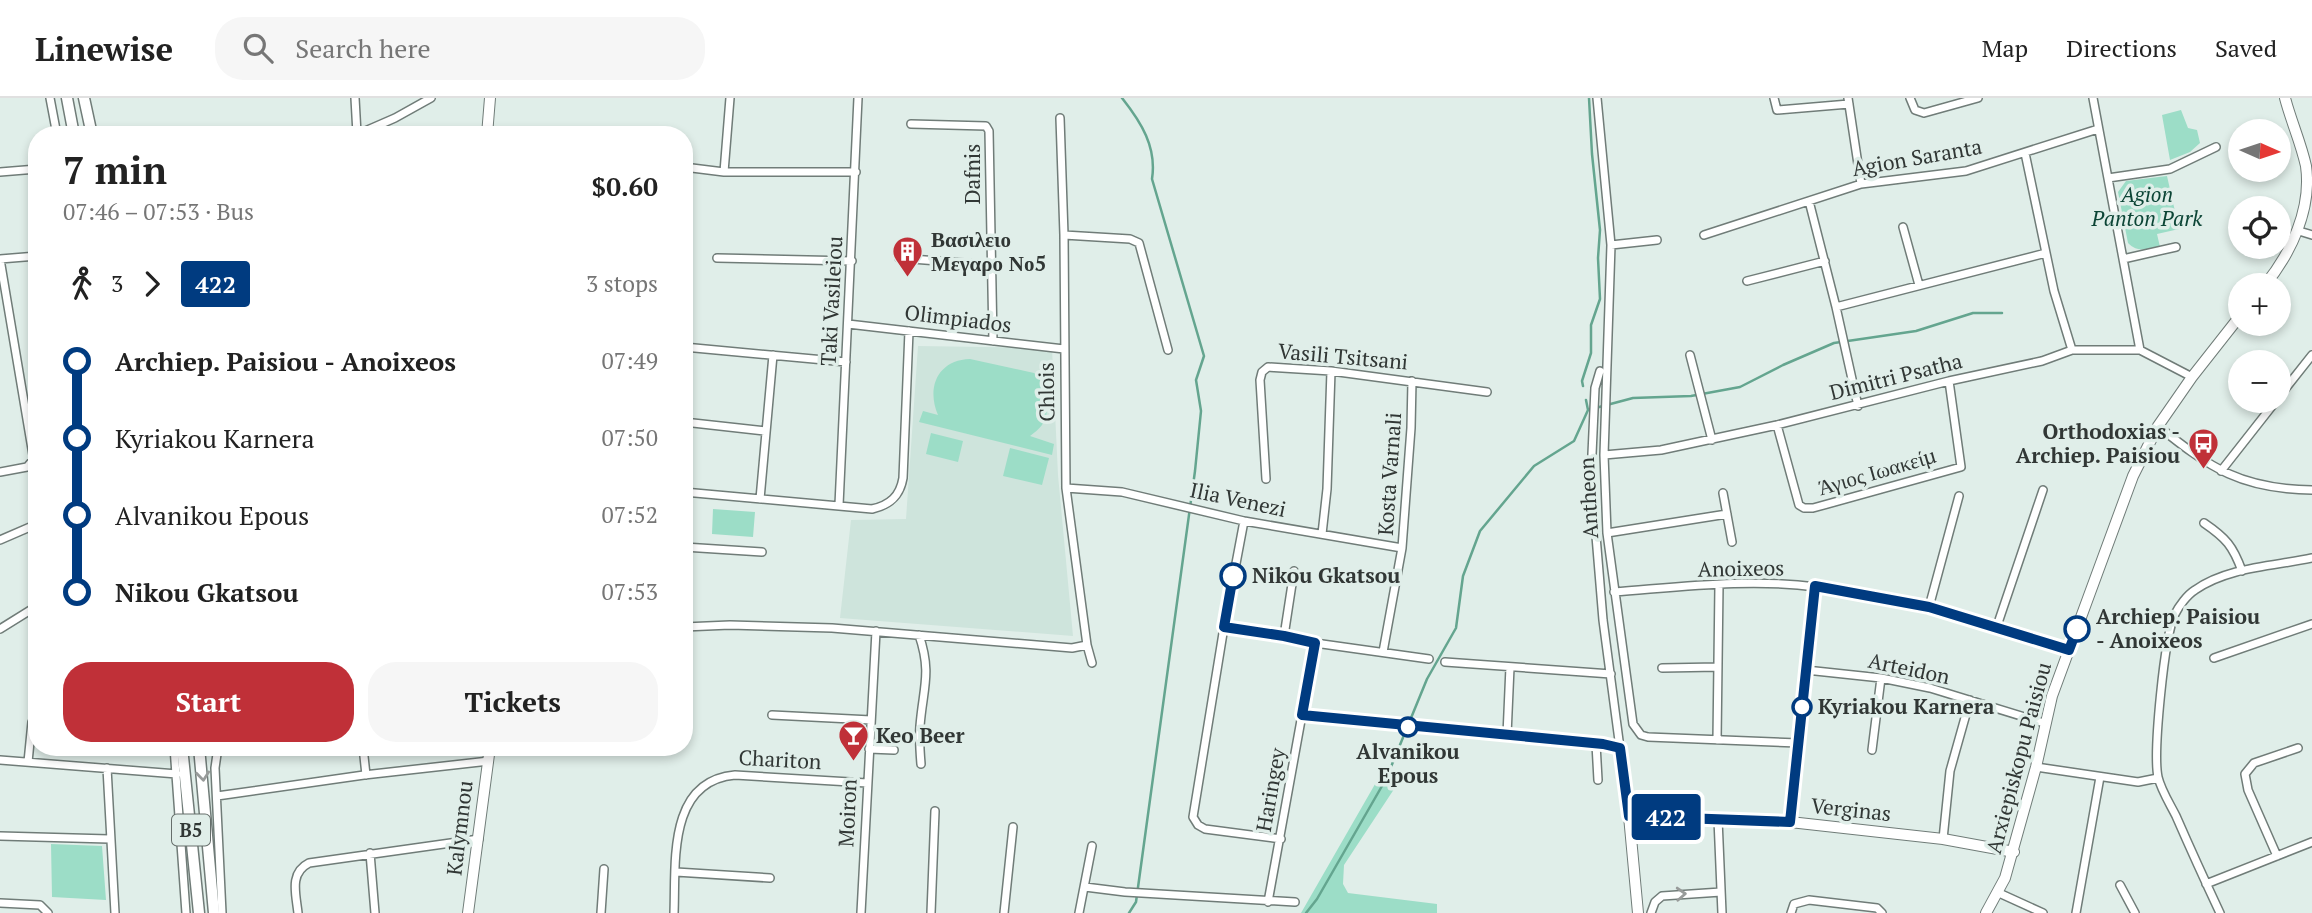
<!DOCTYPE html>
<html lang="en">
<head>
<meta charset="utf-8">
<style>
  :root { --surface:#fff; --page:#f6f6f6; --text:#222; --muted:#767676; --line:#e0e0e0; --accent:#c03038 }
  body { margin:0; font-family:"PT Serif",serif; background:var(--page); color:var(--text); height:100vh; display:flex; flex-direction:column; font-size:26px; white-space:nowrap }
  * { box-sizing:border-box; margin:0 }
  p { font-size:23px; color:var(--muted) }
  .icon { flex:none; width:38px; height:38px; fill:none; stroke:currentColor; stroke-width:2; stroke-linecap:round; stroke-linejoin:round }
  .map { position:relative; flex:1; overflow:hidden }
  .details { position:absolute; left:28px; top:28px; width:665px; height:630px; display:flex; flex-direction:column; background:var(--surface); border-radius:28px; box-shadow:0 4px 10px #0003 }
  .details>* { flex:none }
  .badge { padding:0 14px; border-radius:5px; font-size:24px; line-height:46px }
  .needle { width:46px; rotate:93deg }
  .tools { position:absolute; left:2228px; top:21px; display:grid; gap:14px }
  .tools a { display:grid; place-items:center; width:63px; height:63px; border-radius:50%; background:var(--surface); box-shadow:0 4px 10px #0003; font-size:35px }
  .map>.badge { position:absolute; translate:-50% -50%; box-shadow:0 0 0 4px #fff }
  .legs { display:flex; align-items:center; gap:10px; height:77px; padding:0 35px; font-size:23px }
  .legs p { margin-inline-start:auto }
  .summary { display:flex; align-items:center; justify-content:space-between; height:119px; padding:0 35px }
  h1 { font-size:38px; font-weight:700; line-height:52px }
  .button { display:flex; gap:14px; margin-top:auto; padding:14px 35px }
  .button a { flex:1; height:80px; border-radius:28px; background:var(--accent); color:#fff; font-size:28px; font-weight:700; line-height:80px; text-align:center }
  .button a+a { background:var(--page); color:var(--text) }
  ul { padding:0 35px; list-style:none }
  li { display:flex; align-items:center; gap:24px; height:77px; font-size:26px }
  li i { display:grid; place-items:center; width:10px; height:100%; margin:0 9px; background:currentColor }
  li i::after { content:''; width:18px; height:18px; margin:-9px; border:5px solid; border-radius:50%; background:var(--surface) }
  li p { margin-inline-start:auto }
  li:first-child i { background:linear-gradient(#0000 50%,currentColor 0) }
  li:last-child i { background:linear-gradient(currentColor 50%,#0000 0) }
  header { display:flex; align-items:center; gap:42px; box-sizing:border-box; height:98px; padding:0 35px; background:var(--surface); border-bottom:2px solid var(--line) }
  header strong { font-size:33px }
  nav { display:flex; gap:38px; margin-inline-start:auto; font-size:24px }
  .search { width:490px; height:63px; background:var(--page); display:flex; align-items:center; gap:18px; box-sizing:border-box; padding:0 24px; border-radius:28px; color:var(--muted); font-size:26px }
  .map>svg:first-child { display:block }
  .built { fill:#cee4dc }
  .green { fill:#9cddc7 }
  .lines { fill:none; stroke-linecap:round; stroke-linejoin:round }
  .stream { stroke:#64a58f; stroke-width:2.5 }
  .street-casing { stroke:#707c78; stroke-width:10 }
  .secondary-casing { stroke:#707c78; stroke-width:12 }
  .primary-casing { stroke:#707c78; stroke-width:13 }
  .street { stroke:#fff; stroke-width:7 }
  .secondary { stroke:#fff; stroke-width:10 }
  .primary { stroke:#fff; stroke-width:10 }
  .oneway { stroke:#989b9a }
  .line-1-casing { stroke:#fff; stroke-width:16 }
  .line-1 { stroke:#003b80; stroke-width:10 }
  .stop-1-dot { fill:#fff; stroke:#003b80; stroke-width:3.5 }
  .labels { text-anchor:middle; stroke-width:7; stroke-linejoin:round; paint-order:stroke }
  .shield { fill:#e0eee9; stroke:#666e6b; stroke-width:2 }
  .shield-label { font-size:19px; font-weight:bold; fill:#313735 }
  .street-label { font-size:21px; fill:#313735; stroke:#e0eee9 }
  .park-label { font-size:21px; font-style:italic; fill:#0c4536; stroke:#e0eee9 }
  .poi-label { font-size:21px; font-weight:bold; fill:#313735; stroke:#e0eee9; text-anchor:start }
  .stop-label { font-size:21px; font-weight:bold; fill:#313735; stroke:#e0eee9; text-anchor:start }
</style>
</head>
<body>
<header>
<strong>Linewise</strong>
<div class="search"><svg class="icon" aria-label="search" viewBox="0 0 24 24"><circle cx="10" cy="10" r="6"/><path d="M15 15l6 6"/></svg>Search here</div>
<nav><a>Map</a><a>Directions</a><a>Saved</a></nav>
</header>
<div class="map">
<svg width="2312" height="815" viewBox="0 0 2312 815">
  <rect width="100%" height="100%" fill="#e0eee9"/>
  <!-- built -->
  <path class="built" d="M918,248L1052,250L1058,377L1073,538L840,520L851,422L906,421Z"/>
  <!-- green -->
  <path class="green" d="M2181,12L2188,30L2197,32L2200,45L2190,54L2170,62L2162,17Z
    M2167,78L2179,131L2157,136L2160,149C2147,151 2138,155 2128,145L2118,94L2126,83Z
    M970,261L1034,275C1048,286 1052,311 1042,327C1039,331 1034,335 1030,338L1054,346L1052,357L919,324L923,313L938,317C926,289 938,262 970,261Z
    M931,335L963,343L958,364L926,356Z
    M1010,350L1049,360L1042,387L1003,378Z
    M713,411L755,414L753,439L712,436Z
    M1382,674L1404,676L1344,767L1343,786L1348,795L1437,806V815H1301Z
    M51,746L102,748L106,802L52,799Z"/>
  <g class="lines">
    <!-- stream -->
    <path class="stream" d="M1122,0C1141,24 1157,49 1152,81L1204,258L1196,282L1201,313L1195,373L1136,804L1129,815
      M1583,288L1582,283L1591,255V227L1600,201L1598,160L1600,132L1592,56L1589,0
      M1586,302L1588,312
      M1306,815L1317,801L1386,681L1427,581L1456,530L1463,478L1480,433L1534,368L1574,343L1588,312L1633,300L1691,298L1740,289L1783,267L1834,245L1916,233L1973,215H2002"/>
    <defs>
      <path id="street" d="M50,0L57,37
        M355,0L357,36
        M1597,0L1611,147L1604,357L1607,435L1633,626L1641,637L1648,639L1798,645
        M1774,0L1777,12L1849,6
        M1848,0L1861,86
        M1910,0L1915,12L1924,15L1978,0
        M2093,0L2140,252
        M1060,20L1064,137L1066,390L1087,547L1092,565
        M911,26L986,28L989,33L993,243
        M356,37L395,20L431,0
        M2025,55L2054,193L2072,252
        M684,69L724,74H856
        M0,74L37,71
        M724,74L730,0
        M2108,80L2170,71L2216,49
        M1809,103L1836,209L1858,308
        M1903,129L1919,187
        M2299,133L2312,137
        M1064,137L1130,141L1139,145L1168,252
        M1704,137L1861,86L1966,73L2098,31
        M1611,147L1657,142
        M717,160L852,163
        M899,160L990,167
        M0,161L37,158
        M2123,161L2176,149
        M1747,183L1825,163
        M1836,209L2046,155
        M848,226L1064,251
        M684,249L846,264
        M1690,257L1712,342
        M1600,273L1595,290L1591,378L1603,522L1629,718
        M2278,300L2312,257
        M684,324L765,333
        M1777,327L1799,407L1804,410H1813L1961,369L1949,283
        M2158,328C2211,371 2242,391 2312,392
        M1604,357L1661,352L1777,327L1949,283L2042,263L2072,252H2140L2192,279
        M2221,373L2276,303
        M0,374L27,369L33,362V357L0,161
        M1266,381L1260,282L1262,274L1268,269L1331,273L1487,294
        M1066,390L1122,394L1244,423L1402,450
        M684,394L872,411C890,407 900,398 903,380L909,233
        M1723,395L1732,444
        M760,401L773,257
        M839,407L858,0
        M1244,423L1224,529L1193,719L1198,727L1205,731L1281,741
        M2204,425C2226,440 2233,448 2242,473
        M1607,435L1727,416
        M1322,436L1327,391L1331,273
        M0,442L37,426
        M684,449L762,454
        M1614,494C1681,489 1750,480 1816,489C1903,499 1986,524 2069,552
        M1929,509L1959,398
        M1997,528L2043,392
        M684,529L730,527L832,530L1072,550L1087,547
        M1224,529L1284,538L1315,545L1429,561
        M0,531L37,508
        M919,537C932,575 923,590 920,628C919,641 920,654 921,666
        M1284,538L1294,473
        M1383,554L1402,450L1411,330L1412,283
        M2214,560L2312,526
        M1445,564L1611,576
        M1662,570L1718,569
        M1806,572L1881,580L1930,590L2044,625
        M772,617L871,622
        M1302,617L1603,646L1620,650
        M1507,637L1510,569
        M1717,642L1719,487
        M1596,646L1598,682
        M174,649L186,815
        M218,649L215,670L222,815
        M363,649L366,677
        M869,651L894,652
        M1872,652L1881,580
        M0,662L177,676
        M28,664L32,624
        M2036,669L2138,684L2158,680
        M107,670L115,815
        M217,698L364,677L489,663
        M1718,721L1722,815
        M1790,724L1815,488
        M0,738L109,741
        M1943,741L1950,673L1970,602
        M370,755L375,815
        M2277,758L2248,692L2245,676L2254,665L2298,650
        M676,774L770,780
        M2206,786L2312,744
        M2120,787L2135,815
        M1085,789L1125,794L1295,804
        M1999,795L2043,815
        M1268,804L1315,545
        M0,805L40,807L48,815
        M298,815C296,796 289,775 309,765L479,741
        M601,815L604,771
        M674,815C676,765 667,683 735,677L867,685
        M861,815L876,533
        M931,815L935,713
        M1004,815L1013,729
        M1079,815L1092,748
        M1651,815L1655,804L1662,798L1721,794
        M1791,815L1794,806L1809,802L1877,810L1882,815
        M2076,815L2100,679
        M2220,815C2205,783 2190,750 2176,718C2170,706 2161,692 2158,679C2153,655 2164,539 2175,516C2179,508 2187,497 2195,492C2227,469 2275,468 2312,460"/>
      <path id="secondary" d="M487,37L490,0
        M2265,187C2291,155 2312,111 2306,68C2301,45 2291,23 2285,0
        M468,815L490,649
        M1638,815L1629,718L1790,724L1943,741L2014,754
        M1986,815L2005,780L2036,669L2052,598L2133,378L2158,328L2192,279L2240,218"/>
      <path id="primary" d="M67,0L74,37
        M84,0L92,37
        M182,649L199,815
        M199,649L214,815"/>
    </defs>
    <!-- street casing -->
    <use href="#street" class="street-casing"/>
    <!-- secondary casing -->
    <use href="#secondary" class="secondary-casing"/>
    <!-- primary casing -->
    <use href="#primary" class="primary-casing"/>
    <!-- street -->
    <use href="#street" class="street"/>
    <!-- secondary -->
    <use href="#secondary" class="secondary"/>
    <!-- primary -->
    <use href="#primary" class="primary"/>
  </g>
  <!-- one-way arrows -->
  <defs><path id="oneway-chevron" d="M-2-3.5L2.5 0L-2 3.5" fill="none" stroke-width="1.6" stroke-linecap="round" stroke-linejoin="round" transform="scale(1.75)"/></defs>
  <g class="oneway">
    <use href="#oneway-chevron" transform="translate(203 678) rotate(84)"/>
    <use href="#oneway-chevron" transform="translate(1681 796) rotate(-3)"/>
  </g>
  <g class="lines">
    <defs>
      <path id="line-1" d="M1233,478L1224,529L1284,538L1315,545L1302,617L1603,646L1620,650L1629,718L1790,724L1815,488L1929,509L2069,552L2077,531"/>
    </defs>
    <!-- line-1 casing -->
    <use href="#line-1" class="line-1-casing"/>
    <!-- line-1 -->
    <use href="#line-1" class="line-1"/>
  </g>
  <!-- icons -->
  <defs>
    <symbol id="building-pin" viewBox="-11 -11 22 30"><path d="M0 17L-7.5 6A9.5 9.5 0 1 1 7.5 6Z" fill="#c03038" stroke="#e0eee9"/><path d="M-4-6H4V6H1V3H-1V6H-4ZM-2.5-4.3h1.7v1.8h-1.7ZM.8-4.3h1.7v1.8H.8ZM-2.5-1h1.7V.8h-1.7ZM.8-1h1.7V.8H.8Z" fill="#fff"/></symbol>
    <symbol id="bus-pin" viewBox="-11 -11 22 30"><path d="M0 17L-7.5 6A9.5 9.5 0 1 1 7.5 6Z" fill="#c03038" stroke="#e0eee9"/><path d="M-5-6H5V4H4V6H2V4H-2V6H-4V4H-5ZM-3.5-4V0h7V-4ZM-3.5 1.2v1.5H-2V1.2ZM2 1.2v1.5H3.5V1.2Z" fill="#fff"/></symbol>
    <symbol id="bar-pin" viewBox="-11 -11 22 30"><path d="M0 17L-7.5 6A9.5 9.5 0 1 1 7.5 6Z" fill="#c03038" stroke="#e0eee9"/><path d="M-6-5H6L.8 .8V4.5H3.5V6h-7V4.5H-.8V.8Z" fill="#fff"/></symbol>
  </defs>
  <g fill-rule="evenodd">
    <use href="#building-pin" x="890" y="136" width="35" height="47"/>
    <use href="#bus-pin" x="2186" y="328" width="35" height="47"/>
    <use href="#bar-pin" x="836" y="620" width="35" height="47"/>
  </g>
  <!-- markers -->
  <g class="stop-1-dot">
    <circle cx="1233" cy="478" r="12"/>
    <circle cx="2077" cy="531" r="12"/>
    <circle cx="1802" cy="609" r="9"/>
    <circle cx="1408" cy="629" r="9"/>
  </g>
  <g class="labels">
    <!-- shield labels -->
    <rect class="shield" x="172" y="716.5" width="38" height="31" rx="5"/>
    <g class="shield-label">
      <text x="191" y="739">B5</text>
    </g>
    <!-- street labels -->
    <g class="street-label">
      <text transform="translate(1917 60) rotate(-10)" y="7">Agion Saranta</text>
      <text transform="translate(973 76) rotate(-90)" y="7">Dafnis</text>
      <text transform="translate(832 203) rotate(-87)" y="7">Taki Vasileiou</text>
      <text transform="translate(958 221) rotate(7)" y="7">Olimpiados</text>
      <text transform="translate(1343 259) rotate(5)" y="7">Vasili Tsitsani</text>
      <text transform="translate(1896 279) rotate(-14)" y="7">Dimitri Psatha</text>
      <text transform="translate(1047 294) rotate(-91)" y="7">Chlois</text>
      <text transform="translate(1877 374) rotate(-16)" y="7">Άγιος Ιωακείμ</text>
      <text transform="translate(1390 376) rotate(-86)" y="7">Kosta Varnali</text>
      <text transform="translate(1589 400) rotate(-93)" y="7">Antheon</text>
      <text transform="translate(1238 402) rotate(12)" y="7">Ilia Venezi</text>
      <text transform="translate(1741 471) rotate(-1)" y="7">Anoixeos</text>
      <text transform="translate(1909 571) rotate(12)" y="7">Arteidon</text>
      <text transform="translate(2019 660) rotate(-75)" y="7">Arxiepiskopu Paisiou</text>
      <text transform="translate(780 662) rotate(3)" y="7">Chariton</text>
      <text transform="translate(1271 692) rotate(-80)" y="7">Haringey</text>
      <text transform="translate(1851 712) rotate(6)" y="7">Verginas</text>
      <text transform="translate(848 715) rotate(-87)" y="7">Moiron</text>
      <text transform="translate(460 730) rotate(-83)" y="7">Kalymnou</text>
    </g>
    <!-- park labels -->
    <g class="park-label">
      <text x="2147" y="104">Agion<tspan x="2147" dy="24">Panton Park</tspan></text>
    </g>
    <!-- poi labels -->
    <g class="poi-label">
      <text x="931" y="149">Βασιλειο<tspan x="931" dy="24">Μεγαρο Νο5</tspan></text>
      <text x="2180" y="341" text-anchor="end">Orthodoxias -<tspan x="2180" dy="24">Archiep. Paisiou</tspan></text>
      <text x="876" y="645">Keo Beer</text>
    </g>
    <!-- stop labels -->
    <g class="stop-label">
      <text x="1252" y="485">Nikou Gkatsou</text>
      <text x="2096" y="526">Archiep. Paisiou<tspan x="2096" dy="24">- Anoixeos</tspan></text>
      <text x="1818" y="616">Kyriakou Karnera</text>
      <text x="1408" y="661" text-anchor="middle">Alvanikou<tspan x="1408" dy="24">Epous</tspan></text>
    </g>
  </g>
</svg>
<div class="tools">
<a><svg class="needle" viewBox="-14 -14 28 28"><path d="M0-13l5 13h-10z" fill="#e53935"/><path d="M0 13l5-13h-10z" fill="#767676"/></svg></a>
<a><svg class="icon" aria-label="locate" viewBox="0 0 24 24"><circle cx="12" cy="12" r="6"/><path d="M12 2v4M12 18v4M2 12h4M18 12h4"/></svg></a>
<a>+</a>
<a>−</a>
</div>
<b class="badge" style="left:1666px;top:719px;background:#003b80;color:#fff">422</b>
<section class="details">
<div class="summary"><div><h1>7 min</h1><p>07:46 – 07:53 · Bus</p></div><b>$0.60</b></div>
<div class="legs"><svg class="icon" aria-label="walk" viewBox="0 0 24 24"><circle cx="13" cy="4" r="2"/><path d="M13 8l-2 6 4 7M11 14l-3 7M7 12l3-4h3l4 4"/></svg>3<svg class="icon" aria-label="forward" viewBox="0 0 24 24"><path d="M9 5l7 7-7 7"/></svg><b class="badge" style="background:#003b80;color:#fff">422</b><p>3 stops</p></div>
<ul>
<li><i style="color:#003b80"></i><b>Archiep. Paisiou - Anoixeos</b><p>07:49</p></li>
<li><i style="color:#003b80"></i><span>Kyriakou Karnera</span><p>07:50</p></li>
<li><i style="color:#003b80"></i><span>Alvanikou Epous</span><p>07:52</p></li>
<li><i style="color:#003b80"></i><b>Nikou Gkatsou</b><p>07:53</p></li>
</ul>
<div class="button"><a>Start</a><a>Tickets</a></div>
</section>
</div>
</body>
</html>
